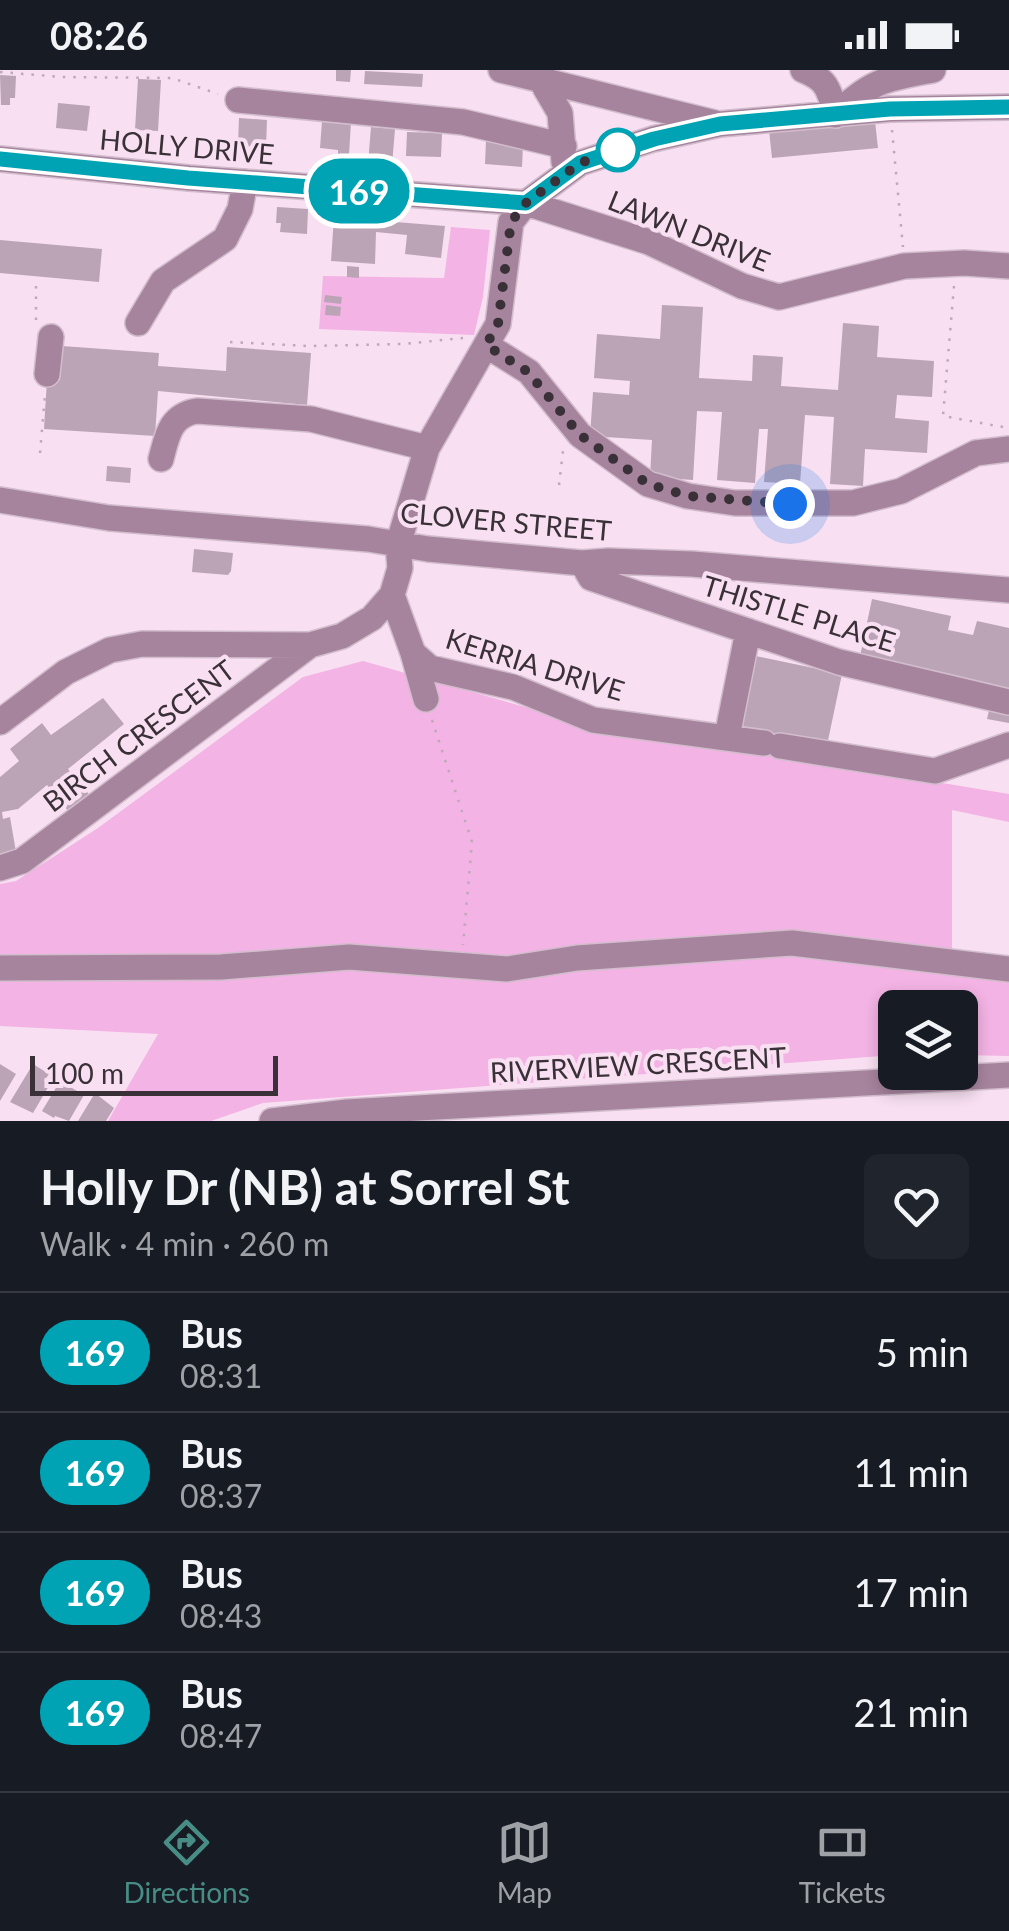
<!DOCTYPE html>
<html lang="en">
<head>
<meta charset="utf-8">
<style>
  :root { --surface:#171b24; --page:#20242c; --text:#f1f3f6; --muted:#9ea1a6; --line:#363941; --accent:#488d85 }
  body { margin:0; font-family:Lato,sans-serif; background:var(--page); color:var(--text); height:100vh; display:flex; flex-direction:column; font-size:38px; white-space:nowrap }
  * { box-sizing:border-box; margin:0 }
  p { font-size:32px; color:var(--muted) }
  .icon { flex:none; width:55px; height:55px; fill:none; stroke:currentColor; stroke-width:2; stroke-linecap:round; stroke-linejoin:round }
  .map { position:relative; height:1051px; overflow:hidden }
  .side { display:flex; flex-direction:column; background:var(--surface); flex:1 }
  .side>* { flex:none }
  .badge { padding:0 20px; border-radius:32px; font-size:35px; line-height:65px }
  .fabs { position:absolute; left:878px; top:920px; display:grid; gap:20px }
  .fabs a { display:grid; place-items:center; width:100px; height:100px; border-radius:15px; background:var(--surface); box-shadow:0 5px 15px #0003; font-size:50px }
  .scale { position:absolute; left:30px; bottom:25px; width:248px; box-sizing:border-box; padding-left:10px; border:5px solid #3a3138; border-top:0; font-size:28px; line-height:35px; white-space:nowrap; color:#3a3138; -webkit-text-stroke:8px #f8e0f2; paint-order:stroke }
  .you { position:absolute; width:50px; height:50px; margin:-25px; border:8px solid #fff; border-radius:50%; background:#1a73e8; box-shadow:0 0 0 15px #1a73e833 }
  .map>.badge { position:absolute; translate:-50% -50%; box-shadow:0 0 0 5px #fff }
  .round { display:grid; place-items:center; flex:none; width:105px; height:105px; border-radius:15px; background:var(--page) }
  .head { display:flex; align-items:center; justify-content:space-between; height:170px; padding:0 40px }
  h1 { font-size:48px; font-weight:700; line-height:75px }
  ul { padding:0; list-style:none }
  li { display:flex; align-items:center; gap:30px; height:120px; padding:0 40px; border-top:2px solid var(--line) }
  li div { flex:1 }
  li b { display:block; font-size:38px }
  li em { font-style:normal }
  li .badge { min-width:110px; font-weight:700; text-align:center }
  .status { display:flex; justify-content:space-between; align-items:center; height:70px; padding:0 50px; background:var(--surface); direction:ltr }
  .status svg { height:28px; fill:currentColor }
  .tabs { display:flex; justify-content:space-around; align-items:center; height:140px; border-top:2px solid var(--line); background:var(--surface); font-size:28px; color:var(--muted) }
  .tabs a { display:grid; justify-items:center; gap:5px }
  .tabs .current { color:var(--accent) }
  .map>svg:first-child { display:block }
  .green { fill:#f3b3e4 }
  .building { fill:#bba4b5 }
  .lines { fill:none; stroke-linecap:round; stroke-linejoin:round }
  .minor-casing { stroke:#d2bdcd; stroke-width:28 }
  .path { stroke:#bda9b8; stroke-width:2.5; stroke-dasharray:2.5 8; stroke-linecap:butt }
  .minor { stroke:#a7849e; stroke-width:25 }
  .line-casing { stroke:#fff; stroke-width:22 }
  .line { stroke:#00a3b4; stroke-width:15 }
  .walk { stroke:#3a3138; stroke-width:10; stroke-dasharray:0 18 }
  .stop-dot { fill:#fff; stroke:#00a3b4; stroke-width:5 }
  .labels { text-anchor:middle; stroke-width:8; stroke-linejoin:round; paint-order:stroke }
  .street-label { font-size:28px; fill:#3a3138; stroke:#f8e0f2 }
</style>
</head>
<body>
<div class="status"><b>08:26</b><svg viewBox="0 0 49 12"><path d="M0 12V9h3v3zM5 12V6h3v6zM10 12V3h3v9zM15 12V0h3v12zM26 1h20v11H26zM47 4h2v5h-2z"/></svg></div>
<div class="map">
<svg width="1009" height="1051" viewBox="0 0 1009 1051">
  <rect width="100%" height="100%" fill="#f8e0f2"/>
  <!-- green -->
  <path class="green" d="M451,157L490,160L483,227L474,265L319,259L323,206L444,208Z
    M363,591L585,654L1009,724V752L952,740V880L1009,889V986L960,985V938H895V985L263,1033L211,1051H108L158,964L0,956V814L16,811L98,758L303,607Z"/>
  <!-- building -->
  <path class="building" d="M336,0H351L350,12L336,11Z
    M365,1L423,4L422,17L364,14Z
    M0,5L16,6L15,28H10V35H1Z
    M138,9L161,10L158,61L135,60Z
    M58,33L90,36L87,61L56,58Z
    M239,48L267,50L266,77L238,76Z
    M322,51L351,52L349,85L338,84V80L320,78Z
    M875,51L878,78L772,88L769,60Z
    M371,57L395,59L391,107L367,106Z
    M407,62L442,63L441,87L406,86Z
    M486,71L523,75L522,97L485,94Z
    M277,137L308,139L307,164L280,162L281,153H276Z
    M334,147L445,156L441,188L405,184L407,165L376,162L375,194L331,191Z
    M0,170L102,179L99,212L0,203Z
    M347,196L359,197V208L347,207Z
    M325,225L342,227L341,234L324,232Z
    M326,235L341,237L340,246L325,245Z
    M662,235L703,237L699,308L752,311L753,285L783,287L781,316L838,320L843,253L879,256L877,287L934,291L932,327L897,325L895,348L929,351L927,383L865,379L863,416L830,414L834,347L805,345L800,414L764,412L768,359H759L755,413L717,410L722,342L697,341L693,410L650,407L652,370L590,366L593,322L629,325L630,311L594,308L597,264L660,269Z
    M62,276L159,283L158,296L226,301L227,277L311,283L307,335L158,321L155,366L44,359L47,309L60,310Z
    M107,396L131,398L130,413L106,411Z
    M194,479L233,483L231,501L228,505L192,502Z
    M872,529L951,546L948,560L973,565L977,551L1009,558V624L859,591Z
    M751,585L842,604L826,680L736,660Z
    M103,628L124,654L68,699L94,730L69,742L47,715L18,739L2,742L3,749L10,747L16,782L0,785V707L19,691L10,679L42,653L51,665Z
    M991,632L1009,635V653L987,649Z
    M0,994L16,1004L0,1031Z
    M33,994L49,1004L44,1011L50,1014L33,1043L10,1032Z
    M60,1011L84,1025L69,1051L55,1046L54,1048L42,1041Z
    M95,1023L114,1038L106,1051H78Z"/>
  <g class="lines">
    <defs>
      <path id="minor" d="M501,0L715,53
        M803,0C828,10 829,20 836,45C871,10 886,9 933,0
        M540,9L560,43L564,92
        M238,30L463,52L564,76
        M0,89L189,108L526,133L580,93L653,69L720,54L890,39L1009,37
        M138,253L163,211L225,169L240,139L245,112
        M486,275L529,302L580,365L648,414L688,426L735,433H853L901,421L976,383L1009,379
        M47,304L51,267
        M161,389C167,366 170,345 197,341L311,349L427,378
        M0,430L109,448L368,469L428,479L582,493L608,491L692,494L1009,520
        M582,493L591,508L839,592L1009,632
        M392,525L413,583L430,598L513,617L593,650L764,673
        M413,583L426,629
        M0,652L66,602L110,580L142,574L310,575L342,566L372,548L392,525L400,498L398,475L427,378L498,254L511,152L526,133L649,172L742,216L779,227L904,196L964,193L1009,196
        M727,667L748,561
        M780,676L935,701L1009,675
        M0,798L22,791L310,575
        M0,898L221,897L349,887L507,899L577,888L792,873L1009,899
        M272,1051L347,1042L1009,1005"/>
    </defs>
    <!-- minor casing -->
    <use href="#minor" class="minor-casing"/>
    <!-- path -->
    <path class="path" d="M0,2L62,7L172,8L218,24
      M892,60L903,177
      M954,216L943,346L1003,357
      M36,250V212
      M230,272L308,276L403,274L463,268
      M40,383L45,325
      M559,415L563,381
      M432,650L472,772L463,875"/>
    <!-- minor -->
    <use href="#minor" class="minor"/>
  </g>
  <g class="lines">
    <defs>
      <path id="line" d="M0,89L188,108L526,133L580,93L654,69L720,54L890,39L1009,37"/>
    </defs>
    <!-- line casing -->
    <use href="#line" class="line-casing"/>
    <!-- line -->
    <use href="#line" class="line"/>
    <!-- walk -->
    <path class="walk" d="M618,80L627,77L580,93L526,133L511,152L498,254L486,275L528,302L580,365L648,414L688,426L790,434"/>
  </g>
  <!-- markers -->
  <circle class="stop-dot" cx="618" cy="80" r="20"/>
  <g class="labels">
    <!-- street labels -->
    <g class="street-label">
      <text transform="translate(187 77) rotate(5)" y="10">HOLLY DRIVE</text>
      <text transform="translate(689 161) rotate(22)" y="10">LAWN DRIVE</text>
      <text transform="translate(506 452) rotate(5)" y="10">CLOVER STREET</text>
      <text transform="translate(799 544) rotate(17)" y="10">THISTLE PLACE</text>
      <text transform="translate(535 595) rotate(17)" y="10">KERRIA DRIVE</text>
      <text transform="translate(139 666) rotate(-37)" y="10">BIRCH CRESCENT</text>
      <text transform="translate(638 995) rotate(-3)" y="10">RIVERVIEW CRESCENT</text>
    </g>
  </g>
</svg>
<div class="fabs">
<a><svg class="icon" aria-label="layers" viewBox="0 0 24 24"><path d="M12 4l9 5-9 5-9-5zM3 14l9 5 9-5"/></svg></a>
</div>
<div class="scale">100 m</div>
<div class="you" style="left:790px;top:434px"></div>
<b class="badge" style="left:359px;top:121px;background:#00a3b4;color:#fff">169</b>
</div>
<section class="side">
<div class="head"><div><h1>Holly Dr (NB) at Sorrel St</h1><p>Walk · 4 min · 260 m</p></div><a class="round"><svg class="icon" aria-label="heart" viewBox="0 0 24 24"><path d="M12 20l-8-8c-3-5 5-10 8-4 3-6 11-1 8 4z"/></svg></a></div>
<ul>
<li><span class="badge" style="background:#00a3b4;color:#fff">169</span><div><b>Bus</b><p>08:31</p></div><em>5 min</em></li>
<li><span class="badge" style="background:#00a3b4;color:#fff">169</span><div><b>Bus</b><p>08:37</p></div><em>11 min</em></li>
<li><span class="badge" style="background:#00a3b4;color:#fff">169</span><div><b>Bus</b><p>08:43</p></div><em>17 min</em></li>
<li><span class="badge" style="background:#00a3b4;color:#fff">169</span><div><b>Bus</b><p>08:47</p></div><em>21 min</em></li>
</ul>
</section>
<nav class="tabs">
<a class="current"><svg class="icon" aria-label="directions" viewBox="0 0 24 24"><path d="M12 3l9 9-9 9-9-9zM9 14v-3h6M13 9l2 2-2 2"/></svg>Directions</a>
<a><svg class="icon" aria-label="map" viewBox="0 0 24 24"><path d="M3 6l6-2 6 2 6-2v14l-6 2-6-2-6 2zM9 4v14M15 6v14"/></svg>Map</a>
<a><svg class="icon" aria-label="tickets" viewBox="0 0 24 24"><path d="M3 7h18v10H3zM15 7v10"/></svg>Tickets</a>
</nav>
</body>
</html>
